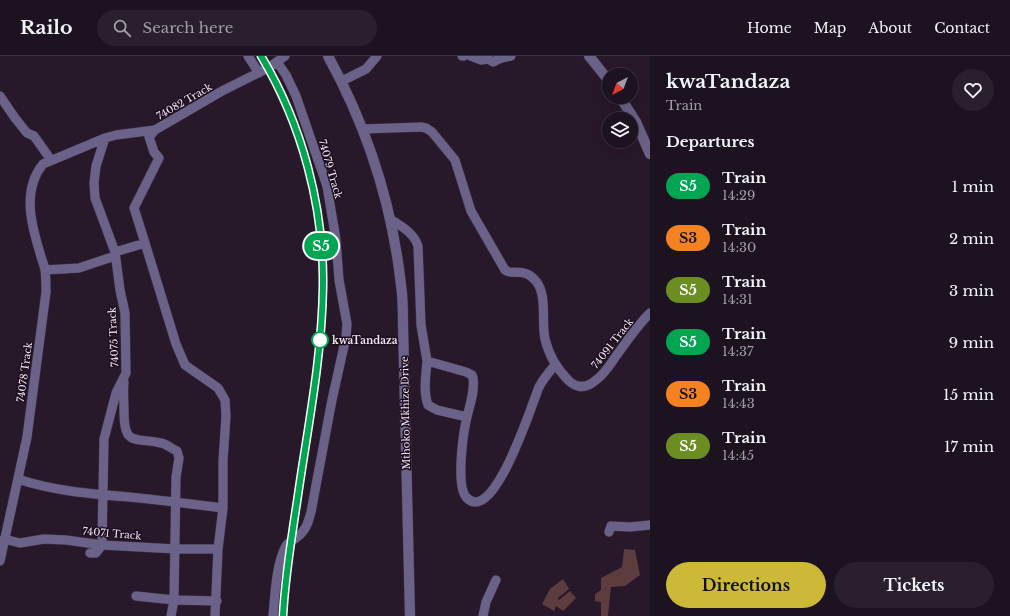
<!DOCTYPE html>
<html lang="en">
<head>
<meta charset="utf-8">
<style>
  :root { --surface:#1d1220; --page:#2a202d; --text:#f1f3f6; --muted:#a09ea5; --line:#3b323e; --accent:#ccb938 }
  body { margin:0; font-family:"Libre Baskerville",serif; background:var(--page); color:var(--text); height:100vh; display:flex; flex-direction:column; font-size:15px; white-space:nowrap }
  * { box-sizing:border-box; margin:0 }
  p { font-size:13px; color:var(--muted) }
  .icon { flex:none; width:22px; height:22px; fill:none; stroke:currentColor; stroke-width:2; stroke-linecap:round; stroke-linejoin:round }
  .map { position:relative; flex:1; overflow:hidden }
  .sheet { display:flex; flex-direction:column; background:var(--surface); width:360px }
  .sheet>* { flex:none }
  .badge { padding:0 8px; border-radius:13px; font-size:14px; line-height:26px }
  .needle { width:26px; rotate:221deg }
  .buttons { position:absolute; left:602px; top:12px; display:grid; gap:8px }
  .buttons a { display:grid; place-items:center; width:36px; height:36px; border-radius:50%; background:var(--surface); box-shadow:0 4px 16px #0002,0 0 0 1px var(--line); font-size:20px }
  .map>.badge { position:absolute; translate:-50% -50%; box-shadow:0 0 0 2px #fff }
  h2 { padding:0 16px; font-size:15px; line-height:36px }
  .round { display:grid; place-items:center; flex:none; width:42px; height:42px; border-radius:21px; background:var(--page) }
  .summary { display:flex; align-items:center; justify-content:space-between; height:68px; padding:0 16px }
  h1 { font-size:19px; font-weight:700; line-height:30px }
  .action { display:flex; gap:8px; margin-top:auto; padding:8px 16px }
  .action a { flex:1; height:46px; border-radius:24px; background:var(--accent); color:#111; font-size:16px; font-weight:700; line-height:46px; text-align:center }
  .action a+a { background:var(--page); color:var(--text) }
  ul { padding:0; list-style:none }
  li { display:flex; align-items:center; gap:12px; height:52px; padding:0 16px }
  li div { flex:1 }
  li b { display:block; font-size:15px }
  li em { font-style:normal }
  li .badge { min-width:44px; font-weight:700; text-align:center }
  header { display:flex; align-items:center; gap:24px; box-sizing:border-box; height:56px; padding:0 20px; background:var(--surface); border-bottom:1px solid var(--line) }
  header strong { font-size:19px }
  nav { display:flex; gap:22px; margin-inline-start:auto; font-size:14px }
  .search { width:280px; height:36px; background:var(--page); display:flex; align-items:center; gap:10px; box-sizing:border-box; padding:0 14px; border-radius:22px; color:var(--muted); font-size:15px }
  main { display:flex; flex:1; min-height:0 }
  .map>svg:first-child { display:block }
  .green { fill:#5d3c3d }
  .lines { fill:none; stroke-linecap:round; stroke-linejoin:round }
  .minor-casing { stroke:#433546; stroke-width:10 }
  .tertiary-casing { stroke:#433546; stroke-width:11 }
  .minor { stroke:#6a6288; stroke-width:9 }
  .tertiary { stroke:#6a6288; stroke-width:10 }
  .rail { stroke:#887a8a; stroke-width:2.5 }
  .line-casing { stroke:#fff; stroke-width:9 }
  .line { stroke:#00a651; stroke-width:6 }
  .stop-dot { fill:#fff; stroke:#00a651; stroke-width:2 }
  .labels { text-anchor:middle; stroke-width:3; stroke-linejoin:round; paint-order:stroke }
  .street-label { font-size:10px; fill:#f0e5f1; stroke:#1d0f20 }
  .stop-label { font-size:10px; font-weight:bold; fill:#f0e5f1; stroke:#1d0f20; text-anchor:start }
</style>
</head>
<body>
<header>
<strong>Railo</strong>
<div class="search"><svg class="icon" aria-label="search" viewBox="0 0 24 24"><circle cx="10" cy="10" r="6"/><path d="M15 15l6 6"/></svg>Search here</div>
<nav><a>Home</a><a>Map</a><a>About</a><a>Contact</a></nav>
</header>
<main>
<div class="map">
<svg width="650" height="560" viewBox="0 0 650 560">
  <rect width="100%" height="100%" fill="#27182a"/>
  <!-- green -->
  <path class="green" d="M624,493L635,494L640,519L625,530L611,531L608,560H601V546L595,545V538L601,534V522L622,511Z
    M563,523L569,533L558,542L559,544L570,535L576,542L563,555L556,550L554,555L542,548L550,533Z"/>
  <g class="lines">
    <defs>
      <path id="minor" d="M248,0L259,17
        M462,0H464
        M471,0L481,4L488,3L493,6L501,2L511,0
        M342,25L366,13L377,0
        M0,40L15,62L27,77L34,80L51,104
        M363,73L421,71L426,72L432,76L455,104L471,155L505,214C512,220 524,211 535,224C548,238 541,265 545,283C549,300 557,313 569,325C578,333 587,332 596,324C606,317 612,305 619,296C629,282 638,269 650,257
        M390,163C401,170 414,177 418,190L421,269L427,305L466,316L472,319L473,322C475,335 470,348 467,361C463,377 456,429 466,441C493,473 533,345 539,331C543,323 549,316 555,309
        M145,187L176,288L185,309L218,332L225,344L226,360L223,405V452L218,493L215,560
        M115,196L145,187L134,152L159,102L154,96L149,81L155,74
        M45,214L79,212L115,200
        M427,305C426,319 423,335 428,349L437,354L467,361
        M124,326C123,336 124,345 124,355C124,391 134,381 161,387C167,388 172,393 177,395L179,402L176,421L174,544L171,560
        M18,423C53,435 92,438 129,441C160,444 192,448 223,452
        M609,476L611,470L630,471L650,469
        M4,483L20,487L44,483L66,484L102,489L176,493H218
        M90,497H96L102,489L104,383L116,337L126,317L125,257L120,234L115,196L95,142L94,127L96,110L105,82
        M0,505L27,381L46,236C46,229 46,221 45,214C44,208 41,202 40,197C31,168 22,134 43,108L105,82L116,79L155,74L222,35L268,12L285,0
        M136,540L174,544L217,545
        M273,560C275,539 276,508 286,490C288,486 293,484 296,482C306,475 308,467 311,456L332,344L346,281L347,268L339,224L336,184L327,130L296,40L286,19L277,6
        M483,560L486,546L496,524"/>
      <path id="tertiary" d="M328,0C367,71 392,148 401,229C403,242 403,255 403,268L410,560
        M589,0L609,25
        M620,41L636,66L650,98"/>
    </defs>
    <!-- minor casing -->
    <use href="#minor" class="minor-casing"/>
    <!-- tertiary casing -->
    <use href="#tertiary" class="tertiary-casing"/>
    <!-- minor -->
    <use href="#minor" class="minor"/>
    <!-- tertiary -->
    <use href="#tertiary" class="tertiary"/>
    <!-- rail -->
    <path class="rail" d="M261,0C302,68 324,151 323,230C322,302 308,373 297,443C292,482 285,521 283,560"/>
  </g>
  <g class="lines">
    <defs>
      <path id="line" d="M261,0C302,68 324,151 323,230C322,303 307,375 297,446C291,484 285,522 283,560"/>
    </defs>
    <!-- line casing -->
    <use href="#line" class="line-casing"/>
    <!-- line -->
    <use href="#line" class="line"/>
  </g>
  <!-- markers -->
  <circle class="stop-dot" cx="320" cy="284" r="8"/>
  <g class="labels">
    <!-- street labels -->
    <g class="street-label">
      <text transform="translate(184 45) rotate(-30)" y="4">74082 Track</text>
      <text transform="translate(331 113) rotate(74)" y="4">74079 Track</text>
      <text transform="translate(113 281) rotate(-93)" y="4">74075 Track</text>
      <text transform="translate(612 287) rotate(-52)" y="4">74091 Track</text>
      <text transform="translate(24 316) rotate(-82)" y="4">74078 Track</text>
      <text transform="translate(405 357) rotate(-91)" y="4">Mthoko Mkhize Drive</text>
      <text transform="translate(112 477) rotate(5)" y="4">74071 Track</text>
    </g>
    <!-- stop labels -->
    <g class="stop-label">
      <text x="332" y="288">kwaTandaza</text>
    </g>
  </g>
</svg>
<div class="buttons">
<a><svg class="needle" viewBox="-14 -14 28 28"><path d="M0-13l5 13h-10z" fill="#e53935"/><path d="M0 13l5-13h-10z" fill="#a09ea5"/></svg></a>
<a><svg class="icon" aria-label="layers" viewBox="0 0 24 24"><path d="M12 4l9 5-9 5-9-5zM3 14l9 5 9-5"/></svg></a>
</div>
<b class="badge" style="left:321px;top:190px;background:#00a651;color:#fff">S5</b>
</div>
<section class="sheet">
<div class="summary"><div><h1>kwaTandaza</h1><p>Train</p></div><a class="round"><svg class="icon" aria-label="heart" viewBox="0 0 24 24"><path d="M12 20l-8-8c-3-5 5-10 8-4 3-6 11-1 8 4z"/></svg></a></div>
<h2>Departures</h2>
<ul>
<li><span class="badge" style="background:#00a651;color:#fff">S5</span><div><b>Train</b><p>14:29</p></div><em>1 min</em></li>
<li><span class="badge" style="background:#f58220;color:#111">S3</span><div><b>Train</b><p>14:30</p></div><em>2 min</em></li>
<li><span class="badge" style="background:#6b8e23;color:#fff">S5</span><div><b>Train</b><p>14:31</p></div><em>3 min</em></li>
<li><span class="badge" style="background:#00a651;color:#fff">S5</span><div><b>Train</b><p>14:37</p></div><em>9 min</em></li>
<li><span class="badge" style="background:#f58220;color:#111">S3</span><div><b>Train</b><p>14:43</p></div><em>15 min</em></li>
<li><span class="badge" style="background:#6b8e23;color:#fff">S5</span><div><b>Train</b><p>14:45</p></div><em>17 min</em></li>
</ul>
<div class="action"><a>Directions</a><a>Tickets</a></div>
</section>
</main>
</body>
</html>
